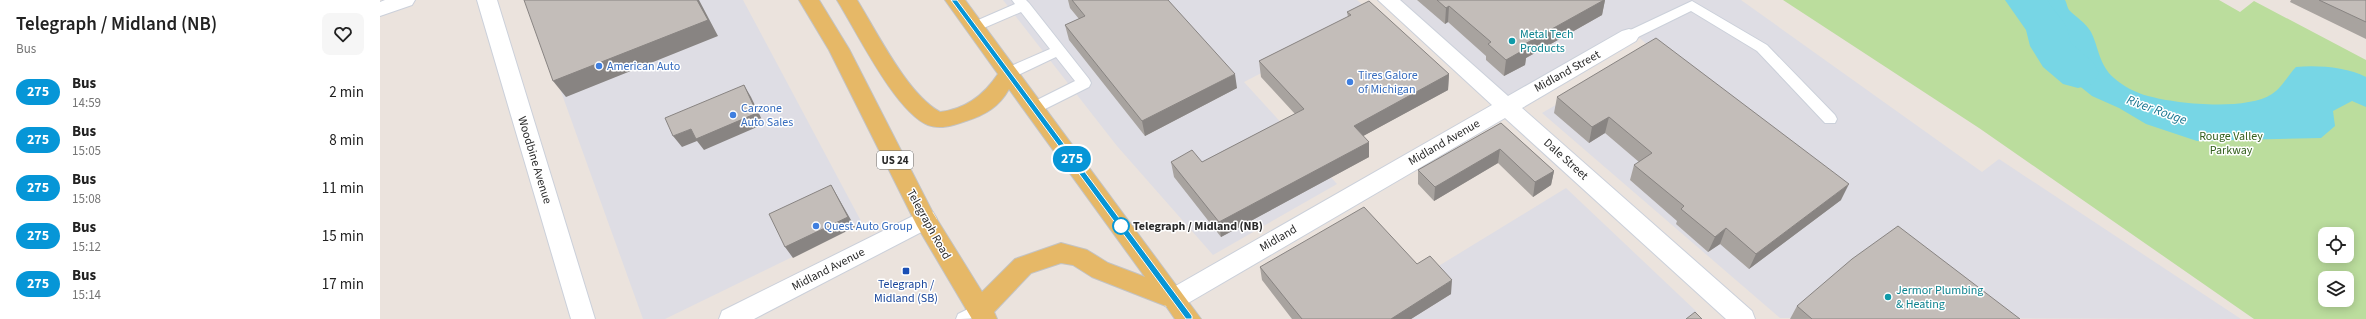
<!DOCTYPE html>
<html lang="en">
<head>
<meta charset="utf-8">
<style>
  :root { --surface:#fff; --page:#f6f6f6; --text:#222; --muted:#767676 }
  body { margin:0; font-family:"Source Sans 3",sans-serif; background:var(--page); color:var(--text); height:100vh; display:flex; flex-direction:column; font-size:15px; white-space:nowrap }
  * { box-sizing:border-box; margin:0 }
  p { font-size:13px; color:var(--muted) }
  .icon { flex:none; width:22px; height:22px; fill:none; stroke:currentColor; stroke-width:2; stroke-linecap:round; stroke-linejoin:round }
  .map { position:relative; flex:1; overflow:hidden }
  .panel { display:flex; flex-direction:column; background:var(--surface); width:380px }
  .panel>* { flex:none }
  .badge { padding:0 8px; border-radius:13px; font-size:14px; line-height:26px }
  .fabs { position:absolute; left:1938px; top:227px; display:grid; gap:8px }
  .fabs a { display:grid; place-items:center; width:36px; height:36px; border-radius:8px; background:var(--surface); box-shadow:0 2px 10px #0003; font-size:20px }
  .map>.badge { position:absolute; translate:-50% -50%; box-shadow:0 0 0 2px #fff }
  .round { display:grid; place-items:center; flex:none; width:42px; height:42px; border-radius:8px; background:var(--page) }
  .head { display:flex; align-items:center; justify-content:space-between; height:68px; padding:0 16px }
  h1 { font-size:19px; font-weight:600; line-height:30px }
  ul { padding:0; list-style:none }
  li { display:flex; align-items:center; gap:12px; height:48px; padding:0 16px }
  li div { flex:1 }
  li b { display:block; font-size:15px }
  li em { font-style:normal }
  li .badge { min-width:44px; font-weight:700; text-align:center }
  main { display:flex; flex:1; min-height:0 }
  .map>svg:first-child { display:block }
  .industrial { fill:#dedde4 }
  .green { fill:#bbdd9d; fill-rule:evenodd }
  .water { fill:#77d6e5 }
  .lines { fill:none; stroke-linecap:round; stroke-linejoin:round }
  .river { fill:#77d6e5; fill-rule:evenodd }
  .lane-casing { stroke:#cbd0da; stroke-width:2 }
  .street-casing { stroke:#cbd0da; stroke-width:2 }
  .primary-casing { stroke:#c3c3c3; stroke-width:2 }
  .lane { fill:#fff; fill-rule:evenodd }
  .street { fill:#fff; fill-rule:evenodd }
  .primary { fill:#e6b867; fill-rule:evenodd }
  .wall { fill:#a8a39f }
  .shaded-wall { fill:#888482 }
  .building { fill:#c3bdb9; stroke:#888482 }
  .line { fill:#0696d7; stroke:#fff }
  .culture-dot { fill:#0f9aa8; stroke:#fff; stroke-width:1.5 }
  .shop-dot { fill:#3f7fe0; stroke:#fff; stroke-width:1.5 }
  .stop-dot { fill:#fff; stroke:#0696d7; stroke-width:2 }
  .transit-dot { fill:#1a4fb4; stroke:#fff; stroke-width:1.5 }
  .labels { text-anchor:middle; stroke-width:3; stroke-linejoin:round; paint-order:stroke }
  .shield { fill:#fff; stroke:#6a6a6a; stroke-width:1 }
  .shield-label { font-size:11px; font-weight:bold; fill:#2a2a2a }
  .culture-label { font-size:12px; fill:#0d838f; stroke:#fff; text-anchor:start }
  .shop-label { font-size:12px; fill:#366cbe; stroke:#fff; text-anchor:start }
  .street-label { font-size:12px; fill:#2a2a2a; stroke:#fff }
  .park-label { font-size:12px; fill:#35611f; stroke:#fff }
  .stop-label { font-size:12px; font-weight:bold; fill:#2a2a2a; stroke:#fff; text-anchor:start }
  .transit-label { font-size:12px; fill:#164399; stroke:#fff }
  .water-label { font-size:13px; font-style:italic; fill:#187690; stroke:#fff }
</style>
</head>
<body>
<main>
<section class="panel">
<div class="head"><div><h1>Telegraph / Midland (NB)</h1><p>Bus</p></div><a class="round"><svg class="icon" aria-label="heart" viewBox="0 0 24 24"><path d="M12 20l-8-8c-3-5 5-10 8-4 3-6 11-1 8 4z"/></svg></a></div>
<ul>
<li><span class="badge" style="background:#0696d7;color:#fff">275</span><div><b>Bus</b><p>14:59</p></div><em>2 min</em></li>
<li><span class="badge" style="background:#0696d7;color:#fff">275</span><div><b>Bus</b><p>15:05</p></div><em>8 min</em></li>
<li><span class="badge" style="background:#0696d7;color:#fff">275</span><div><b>Bus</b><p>15:08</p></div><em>11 min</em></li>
<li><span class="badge" style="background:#0696d7;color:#fff">275</span><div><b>Bus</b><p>15:12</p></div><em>15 min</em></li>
<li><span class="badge" style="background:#0696d7;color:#fff">275</span><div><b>Bus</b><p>15:14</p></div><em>17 min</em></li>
</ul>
</section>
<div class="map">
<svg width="1986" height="319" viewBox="0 0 1986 319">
  <rect width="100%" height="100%" fill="#ebe3dd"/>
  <!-- industrial -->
  <path class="industrial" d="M148,0H363L482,223L285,319H263Z
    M623,0H977L994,15L864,82L957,184L833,255L737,146Z
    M1013,0H1361L1602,172L1619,159L1861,319L1400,318L1162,113L1272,49L1253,32L1126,101Z
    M1186,188L1317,312L1307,319H972Z"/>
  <!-- green -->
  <path class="green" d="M1403,0H1839L1860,12L1874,1L1986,60V319H1874L1599,128ZM1945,234H1967V256H1945ZM1945,278H1967V300H1945Z"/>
  <!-- water -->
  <path class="water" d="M1654,0H1685C1687,3 1687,8 1690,11C1697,18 1705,22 1711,32C1719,48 1719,65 1734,78C1743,86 1756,93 1768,96C1797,104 1866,111 1892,94C1902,88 1908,75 1916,67C1937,65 1967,67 1986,77V107L1972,101L1953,111L1955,126L1941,138L1817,141L1766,124L1739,108L1712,96L1687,76L1661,44L1658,35L1663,15Z"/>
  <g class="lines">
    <!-- river -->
    <path class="river" d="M1625,0H1667L1687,27L1691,43L1713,62L1719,73L1713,84L1698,88L1683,84L1663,67L1650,46L1646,30Z"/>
    <defs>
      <path id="lane" d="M632,0H646L649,3L709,79L711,83L709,87L659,112H649L647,108L649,104L695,81L676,57L634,77H624L622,73L624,69L670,49L641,12L599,30H589L587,27L589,24L635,4Z
        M1312,1L1387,45L1455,115L1457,119L1455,123H1445L1377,51L1311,11L1254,39H1244L1242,36L1244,33Z
        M600,303L606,305L608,310C602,319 588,319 576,319L578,314Z"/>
      <path id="street" d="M5,0H35L32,5L0,16V2Z
        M97,0H117L215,319H191Z
        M998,0H1020L1128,96L1242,31L1249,29L1256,31L1259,36L1256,41L1142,108L1372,311L1375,319H1346L1125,118L803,306L794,309L785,306L782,299L785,292L1112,105Z
        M545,210L553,212L557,219L553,226L374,319H339L342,311Z"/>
      <path id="primary" d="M419,0H439L469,49L553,213L602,292L635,259L681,243L707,250L728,263L765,277L629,89C619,107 605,115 586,121C574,125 561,130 548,125C515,111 477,32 457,0H477C497,32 527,94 560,112C586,109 604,95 618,74L565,0H585L821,319H795L786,306L712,277L693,265L681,263L651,273L614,312L617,319H592L537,226L449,50Z"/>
    </defs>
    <!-- lane casing -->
    <use href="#lane" class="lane-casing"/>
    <!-- street casing -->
    <use href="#street" class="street-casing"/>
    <!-- primary casing -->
    <use href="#primary" class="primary-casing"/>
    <!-- lane -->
    <use href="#lane" class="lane"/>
    <!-- street -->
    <use href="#street" class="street"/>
    <!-- primary -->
    <use href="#primary" class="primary"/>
  </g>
  <!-- wall -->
  <path class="wall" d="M688,0H788L857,88L765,136L689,40L685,25L699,19L690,8Z
    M1037,0H1225L1222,15L1146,58L1145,65L1124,76L1106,60V56L1068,22L1065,24Z
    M1911,0H1986V39L1910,2Z
    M967,12L1069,74L1068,90L983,136L989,157L841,237L794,177L791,162H822L915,114L881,77L879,61L968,17Z
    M1177,97L1461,200L1369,269L1340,244L1328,252L1296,224L1297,221L1250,180L1254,165L1259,162L1225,133L1209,143L1174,113Z
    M1121,123L1174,171L1171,185L1153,197L1118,163L1054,201L1038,184V170Z
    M1037,264L1071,294L1031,319H912L882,280L880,267Z
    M1417,306L1640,319H1410Z"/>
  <!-- shaded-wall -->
  <path class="shaded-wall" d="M317,0H319L338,36L186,97L173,81Z
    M1224,0H1225L1222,15L1146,58L1145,65L1124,76L1126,60L1143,45Z
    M1069,6L1068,22L1065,24L1066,8Z
    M855,74L857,88L765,136L762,121Z
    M1069,74L1068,90L974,141V126Z
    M364,85L371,97L384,124L324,150L317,141L302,147L293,136L311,129Z
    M1229,117L1225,133L1209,143L1212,127Z
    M989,142V157L841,237L839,222Z
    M1120,149L1118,163L1054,201L1055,187Z
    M1174,171L1171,185L1153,197L1155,182Z
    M1469,184L1461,200L1369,269L1376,254Z
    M451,185L475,227L413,258L405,247Z
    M1346,228L1340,244L1328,252L1335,237Z
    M1072,280L1071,294L1031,319H1011Z"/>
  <!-- building -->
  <path class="building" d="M144,0H317L328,20L173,81Z
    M692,0H788L855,74L762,121L685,25L705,16Z
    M1057,0H1224L1143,45L1147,48L1126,60L1108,44L1111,42L1069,6L1066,8Z
    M1939,0H1986V22Z
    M989,1L1069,74L974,126L989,142L839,222L791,162L812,150L822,162L924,109L879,61L971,15L967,12Z
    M1276,38L1469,184L1376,254L1346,228L1335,237L1301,209L1304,206L1254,165L1272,153L1229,117L1212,127L1177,97Z
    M364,85L377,113L316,139L311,129L293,136L285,118Z
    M1121,123L1174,171L1155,182L1120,149L1055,187L1038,170Z
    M451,185L468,217L405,247L389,214Z
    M984,207L1037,264L1050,256L1072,280L1011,319H922L880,267Z
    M1518,226L1640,319H1432L1417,306L1472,259Z
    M1315,312L1322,319H1306Z"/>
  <!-- line -->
  <path class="line" d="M571,0H577L812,316V319H806Z"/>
  <!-- markers -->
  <g class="culture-dot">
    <circle cx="1132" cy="41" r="4"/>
    <circle cx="1508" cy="297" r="4"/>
  </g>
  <g class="shop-dot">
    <circle cx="219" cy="66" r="4"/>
    <circle cx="970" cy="82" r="4"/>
    <circle cx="353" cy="115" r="4"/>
    <circle cx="436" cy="226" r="4"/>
  </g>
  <circle class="stop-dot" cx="741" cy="226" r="8"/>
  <rect class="transit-dot" x="522" y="267" width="8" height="8" rx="2"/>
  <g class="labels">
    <!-- shield labels -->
    <rect class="shield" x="497" y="151" width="36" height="18" rx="3"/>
    <g class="shield-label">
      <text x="515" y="164">US 24</text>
    </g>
    <!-- culture labels -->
    <g class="culture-label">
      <text x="1140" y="38">Metal Tech<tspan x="1140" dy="14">Products</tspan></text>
      <text x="1516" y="294">Jermor Plumbing<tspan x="1516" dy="14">&amp; Heating</tspan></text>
    </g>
    <!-- shop labels -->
    <g class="shop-label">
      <text x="227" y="70">American Auto</text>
      <text x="978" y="79">Tires Galore<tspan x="978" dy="14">of Michigan</tspan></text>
      <text x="361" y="112">Carzone<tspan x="361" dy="14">Auto Sales</tspan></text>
      <text x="444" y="230">Quest Auto Group</text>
    </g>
    <!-- street labels -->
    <g class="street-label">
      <text transform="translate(1187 71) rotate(-29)" y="4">Midland Street</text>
      <text transform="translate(1064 142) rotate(-30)" y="4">Midland Avenue</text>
      <text transform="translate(1186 159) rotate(42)" y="4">Dale Street</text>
      <text transform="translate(155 160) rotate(73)" y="4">Woodbine Avenue</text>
      <text transform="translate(549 224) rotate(61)" y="4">Telegraph Road</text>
      <text transform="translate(898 238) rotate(-30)" y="4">Midland</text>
      <text transform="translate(448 269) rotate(-27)" y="4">Midland Avenue</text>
    </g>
    <!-- park labels -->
    <g class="park-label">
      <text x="1851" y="140">Rouge Valley<tspan x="1851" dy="14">Parkway</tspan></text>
    </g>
    <!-- stop labels -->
    <g class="stop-label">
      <text x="753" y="230">Telegraph / Midland (NB)</text>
    </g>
    <!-- transit labels -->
    <g class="transit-label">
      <text x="526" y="288">Telegraph /<tspan x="526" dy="14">Midland (SB)</tspan></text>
    </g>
    <!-- water labels -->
    <g class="water-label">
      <text transform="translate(1777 109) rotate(20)" y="5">River Rouge</text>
    </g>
  </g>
</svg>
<div class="fabs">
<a><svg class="icon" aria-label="locate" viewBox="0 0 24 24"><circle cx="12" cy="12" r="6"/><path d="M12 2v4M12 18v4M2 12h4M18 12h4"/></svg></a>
<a><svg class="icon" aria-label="layers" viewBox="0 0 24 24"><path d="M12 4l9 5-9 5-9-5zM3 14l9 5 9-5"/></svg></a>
</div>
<b class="badge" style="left:692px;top:159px;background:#0696d7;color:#fff">275</b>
</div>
</main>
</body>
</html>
